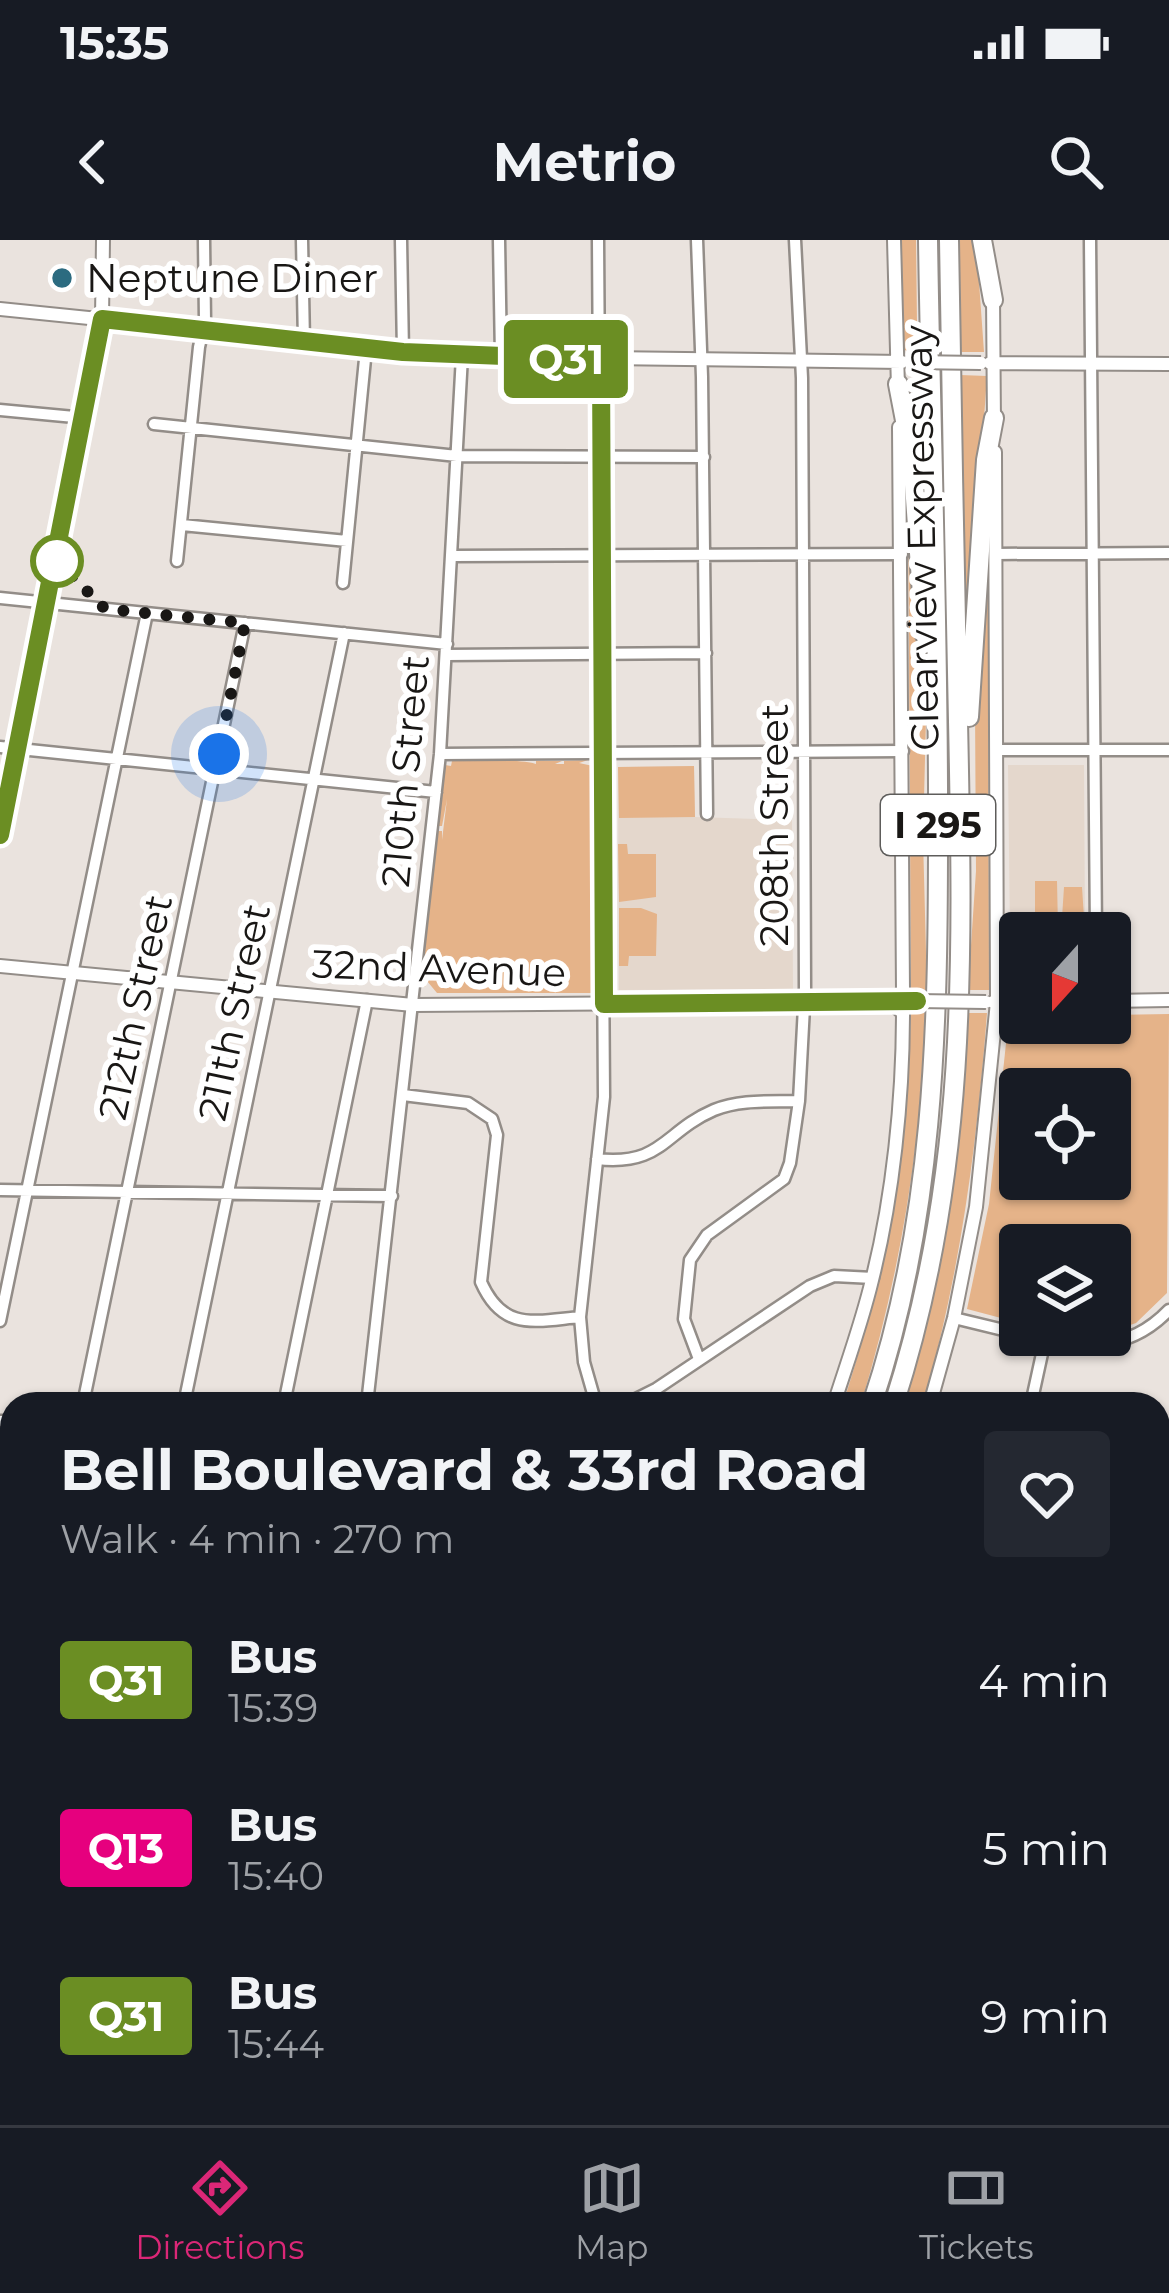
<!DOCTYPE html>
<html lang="en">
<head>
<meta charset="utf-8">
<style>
  :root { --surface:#171b24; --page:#242831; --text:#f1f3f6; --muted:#9ea1a6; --line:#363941; --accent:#db2777 }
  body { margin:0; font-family:Montserrat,sans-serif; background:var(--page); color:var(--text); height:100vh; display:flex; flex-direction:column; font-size:45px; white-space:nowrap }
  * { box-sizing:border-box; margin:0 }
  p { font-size:39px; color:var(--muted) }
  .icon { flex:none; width:66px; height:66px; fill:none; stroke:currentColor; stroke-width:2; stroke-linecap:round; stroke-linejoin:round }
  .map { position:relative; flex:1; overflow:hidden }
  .details { position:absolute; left:0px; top:1152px; width:1170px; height:735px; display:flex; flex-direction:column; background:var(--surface); border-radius:36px 36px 0 0; box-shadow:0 3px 9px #0004 }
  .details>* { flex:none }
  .badge { padding:0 24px; border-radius:9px; font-size:42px; line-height:78px }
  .needle { width:78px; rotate:201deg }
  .fabs { position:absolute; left:999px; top:672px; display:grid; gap:24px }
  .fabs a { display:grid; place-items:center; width:132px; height:132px; border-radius:12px; background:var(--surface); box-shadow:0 3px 9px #0004; font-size:60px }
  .you { position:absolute; width:60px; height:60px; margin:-30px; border:9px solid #fff; border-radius:50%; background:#1a73e8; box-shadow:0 0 0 18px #1a73e833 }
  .map>.badge { position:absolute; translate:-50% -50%; box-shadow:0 0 0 6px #fff }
  .round { display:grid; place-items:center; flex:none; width:126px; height:126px; border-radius:12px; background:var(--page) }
  .summary { display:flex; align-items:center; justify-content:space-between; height:204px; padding:0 60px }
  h1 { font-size:57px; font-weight:700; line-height:90px }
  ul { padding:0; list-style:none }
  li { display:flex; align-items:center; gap:36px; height:168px; padding:0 60px }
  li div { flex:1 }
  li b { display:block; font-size:45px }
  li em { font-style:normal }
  li .badge { min-width:132px; font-weight:700; text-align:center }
  .status { display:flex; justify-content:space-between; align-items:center; height:84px; padding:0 60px; background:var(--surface); direction:ltr }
  .status svg { height:33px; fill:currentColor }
  header { display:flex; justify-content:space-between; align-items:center; height:156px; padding:0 60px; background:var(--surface); font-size:54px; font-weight:700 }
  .dock { display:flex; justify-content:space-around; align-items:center; height:168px; border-top:3px solid var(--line); background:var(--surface); font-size:33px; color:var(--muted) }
  .dock a { display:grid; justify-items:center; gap:6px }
  .dock .current { color:var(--accent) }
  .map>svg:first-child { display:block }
  .built { fill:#e4d7cc }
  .green { fill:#e5b389; fill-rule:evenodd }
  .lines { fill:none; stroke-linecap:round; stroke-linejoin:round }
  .minor-casing { stroke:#938d88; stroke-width:15 }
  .tertiary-casing { stroke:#938d88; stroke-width:16 }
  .motorway-casing { stroke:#938d88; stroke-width:22 }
  .minor { stroke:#fff; stroke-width:10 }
  .tertiary { stroke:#fff; stroke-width:12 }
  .motorway { stroke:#fff; stroke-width:18 }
  .tertiary-bridge-casing { stroke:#938d88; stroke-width:16; stroke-linecap:butt }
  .tertiary-bridge { stroke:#fff; stroke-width:12 }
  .line-casing { stroke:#fff; stroke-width:27 }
  .line { stroke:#6b8e23; stroke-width:18 }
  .walk { stroke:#191715; stroke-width:12; stroke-dasharray:0 21.6 }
  .poi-dot { fill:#2c6b80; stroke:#fff; stroke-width:4.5 }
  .stop-dot { fill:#fff; stroke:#6b8e23; stroke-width:6 }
  .labels { text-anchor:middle; stroke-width:12; stroke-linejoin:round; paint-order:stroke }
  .shield { fill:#fff; stroke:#5e5d5b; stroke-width:3 }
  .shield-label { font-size:36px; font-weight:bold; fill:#191715 }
  .poi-label { font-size:39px; fill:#191715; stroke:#fff; text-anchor:start }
  .street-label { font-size:39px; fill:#191715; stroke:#fff }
</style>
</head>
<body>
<div class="status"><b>15:35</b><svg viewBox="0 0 49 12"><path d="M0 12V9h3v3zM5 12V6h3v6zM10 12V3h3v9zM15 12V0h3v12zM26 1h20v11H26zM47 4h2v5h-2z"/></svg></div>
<header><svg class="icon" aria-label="back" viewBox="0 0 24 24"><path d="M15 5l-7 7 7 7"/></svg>Metrio<svg class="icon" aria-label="search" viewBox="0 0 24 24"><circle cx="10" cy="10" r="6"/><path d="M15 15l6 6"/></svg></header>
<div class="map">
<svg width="1169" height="1885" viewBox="0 0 1169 1885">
  <rect width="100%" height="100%" fill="#eae3de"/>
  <!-- built -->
  <path class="built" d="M1008,525H1084L1085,693L1010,695Z
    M694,526L695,577L792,580L793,749L619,750L618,527Z"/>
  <!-- green -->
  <path class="green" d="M902,0H916L917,83L922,112L902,110Z
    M959,0H976L984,112H958Z
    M960,135L987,136L967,419Z
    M908,258L914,377L926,479L923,598L927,750L911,749Z
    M988,287L989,750H968L976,631L975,466Z
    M588,520L579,523L593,526L591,753H437L427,741L425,747L420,746L437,591H442V600L447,559L442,586H438L445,525L451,526L452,521C474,521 524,519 536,524V521H562L555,524H564V521Z
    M694,526L695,577L619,578L618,527Z
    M618,604H627L628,614H656V657L619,662Z
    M1035,641H1057L1058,688H1035Z
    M1064,647H1082L1085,693H1061Z
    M619,668H641L657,674L656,716H629L628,726H619Z
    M926,773C921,907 900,1035 861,1164H843C884,1038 907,906 911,774Z
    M968,773H987C977,906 960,1035 923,1164H905C944,1028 961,914 968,773Z
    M1169,774L1167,1053L1136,1083L1110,1092V1005H1020V1083L967,1069L989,964L1009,775H1020V783H1110V775ZM1020,849H1110V939H1020Z
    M1158,1778H1169V1885H670L673,1875H1158Z"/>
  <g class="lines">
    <defs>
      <path id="minor" d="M302,0L304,102
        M401,0L403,112
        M499,0L501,118
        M697,0L702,137L707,574
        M1090,0L1096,693
        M0,170L85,178
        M154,184L457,216L704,217
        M182,285L347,301
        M996,314L1169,313
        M453,316L902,314
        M177,321L199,107L205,81L204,0
        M343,343L366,109
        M0,358L447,404
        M446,415L706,413
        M0,507L436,552
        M997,510H1169
        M440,514L903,511
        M403,855L468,863L492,879L497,895L481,1042C503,1092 535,1081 580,1077
        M597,919C663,926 663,892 714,870C741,859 771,862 799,861
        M0,950L392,956
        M954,1078L1020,1094
        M0,1081L147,373
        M1023,1095C1078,1108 1126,1115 1169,1070
        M699,1119L684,1079L690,1020L707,995L784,939L790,923L799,861L805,748L804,502L802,138L795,0
        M83,1164L245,383
        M184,1164L344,393
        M284,1164L367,760
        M367,1164L440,514L462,116
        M596,1164L584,1122L580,1077L604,857L598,0
        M626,1164L656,1149L810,1046L834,1036L873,1038
        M1031,1164L1045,1100
        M0,1181H12
        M1158,1196L1169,1191
        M1158,1298L1169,1295
        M1158,1736L1169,1732
        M0,1800L12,1793
        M276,1875L278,1885
        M527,1875L528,1885"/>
      <path id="tertiary" d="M894,0L898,148
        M993,56L994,185
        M0,69L462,116L902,122
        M990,123L1169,124
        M0,596L85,178L102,79L103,0
        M0,726L413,765L917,761
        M1110,761L1169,760
        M993,762H1020
        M834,1164C847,1123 862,1082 872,1040C893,957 903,859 903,773L889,761L903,752L899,187
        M930,1164L954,1078L976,967L997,762L995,212
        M0,1404H12
        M1158,1409H1169
        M0,1415H12"/>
      <path id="motorway" d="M982,0L993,60
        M898,144L912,217L925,395
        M969,477L986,220L994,178
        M872,1164C934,980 938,790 938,599C939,399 931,200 928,0
        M894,1164C968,934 963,719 958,481C955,321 951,160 949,0
        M636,1885L638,1875
        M665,1885L668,1875"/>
    </defs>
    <!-- minor casing -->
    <use href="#minor" class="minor-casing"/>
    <!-- tertiary casing -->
    <use href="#tertiary" class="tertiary-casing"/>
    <!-- motorway casing -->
    <use href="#motorway" class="motorway-casing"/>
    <!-- minor -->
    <use href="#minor" class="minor"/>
    <!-- tertiary -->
    <use href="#tertiary" class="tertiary"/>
    <!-- motorway -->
    <use href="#motorway" class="motorway"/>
    <defs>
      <path id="tertiary-bridge" d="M910,122L981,123
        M917,761L986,762"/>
    </defs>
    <!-- tertiary-bridge casing -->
    <use href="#tertiary-bridge" class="tertiary-bridge-casing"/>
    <!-- tertiary-bridge -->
    <use href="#tertiary-bridge" class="tertiary-bridge"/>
  </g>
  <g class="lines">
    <defs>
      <path id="line" d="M0,595L102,79L403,112L601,120L604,764L917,761"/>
    </defs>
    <!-- line casing -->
    <use href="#line" class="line-casing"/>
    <!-- line -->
    <use href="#line" class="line"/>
    <!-- walk -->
    <path class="walk" d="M57,321L105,369L245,383L219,514"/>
  </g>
  <!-- markers -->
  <circle class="poi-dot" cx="62" cy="38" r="12"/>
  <circle class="stop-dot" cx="57" cy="321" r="24"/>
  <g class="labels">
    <!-- shield labels -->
    <rect class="shield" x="881" y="555" width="114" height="60" rx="9"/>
    <g class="shield-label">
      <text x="938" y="598">I 295</text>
    </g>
    <!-- poi labels -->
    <g class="poi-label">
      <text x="86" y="52">Neptune Diner</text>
    </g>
    <!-- street labels -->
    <g class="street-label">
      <text transform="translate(921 298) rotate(-91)" y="14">Clearview Expressway</text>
      <text transform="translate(405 531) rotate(-85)" y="14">210th Street</text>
      <text transform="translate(774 585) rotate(-90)" y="14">208th Street</text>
      <text transform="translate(439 728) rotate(2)" y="14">32nd Avenue</text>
      <text transform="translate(135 767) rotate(-78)" y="14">212th Street</text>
      <text transform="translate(234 772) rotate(-78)" y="14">211th Street</text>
    </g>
  </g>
</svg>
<div class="fabs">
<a><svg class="needle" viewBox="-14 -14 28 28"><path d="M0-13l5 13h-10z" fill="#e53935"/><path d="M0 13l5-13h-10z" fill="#9ea1a6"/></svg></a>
<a><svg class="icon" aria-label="locate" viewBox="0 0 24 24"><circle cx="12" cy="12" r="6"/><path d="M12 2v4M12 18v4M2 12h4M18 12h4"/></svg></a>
<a><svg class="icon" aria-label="layers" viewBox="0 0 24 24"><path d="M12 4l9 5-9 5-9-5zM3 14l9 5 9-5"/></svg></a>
</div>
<div class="you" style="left:219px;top:514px"></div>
<b class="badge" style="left:566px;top:119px;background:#6b8e23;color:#fff">Q31</b>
<section class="details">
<div class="summary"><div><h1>Bell Boulevard &amp; 33rd Road</h1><p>Walk · 4 min · 270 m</p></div><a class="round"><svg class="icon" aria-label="heart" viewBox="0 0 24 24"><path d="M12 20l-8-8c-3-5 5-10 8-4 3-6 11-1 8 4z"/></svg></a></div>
<ul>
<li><span class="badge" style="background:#6b8e23;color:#fff">Q31</span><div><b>Bus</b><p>15:39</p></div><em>4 min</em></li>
<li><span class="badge" style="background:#e6007e;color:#fff">Q13</span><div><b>Bus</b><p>15:40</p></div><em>5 min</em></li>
<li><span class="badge" style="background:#6b8e23;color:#fff">Q31</span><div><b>Bus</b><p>15:44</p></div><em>9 min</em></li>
</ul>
</section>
</div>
<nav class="dock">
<a class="current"><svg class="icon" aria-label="directions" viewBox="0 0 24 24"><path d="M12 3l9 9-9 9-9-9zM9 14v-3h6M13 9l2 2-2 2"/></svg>Directions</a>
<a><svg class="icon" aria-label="map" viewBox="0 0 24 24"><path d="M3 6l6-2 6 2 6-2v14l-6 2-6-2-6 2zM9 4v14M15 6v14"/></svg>Map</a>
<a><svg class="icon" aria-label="tickets" viewBox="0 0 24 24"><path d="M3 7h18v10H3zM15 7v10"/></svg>Tickets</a>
</nav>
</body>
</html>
